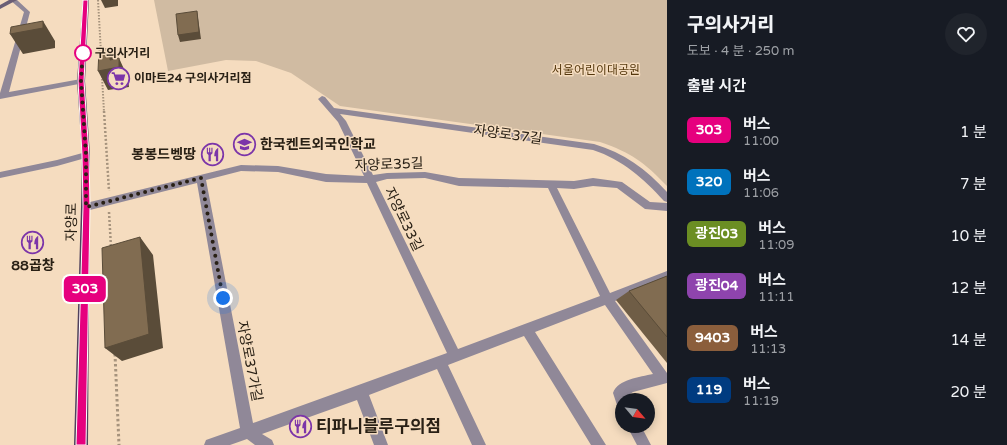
<!DOCTYPE html>
<html lang="ko">
<head>
<meta charset="utf-8">
<style>
  :root { --surface:#171b24; --page:#20242c; --text:#f1f3f6; --muted:#9ea1a6 }
  body { margin:0; font-family:"Varela Round","Noto Sans KR",sans-serif; background:var(--page); color:var(--text); height:100vh; display:flex; flex-direction:column; font-size:15px; white-space:nowrap }
  * { box-sizing:border-box; margin:0 }
  p { font-size:13px; color:var(--muted) }
  .icon { flex:none; width:22px; height:22px; fill:none; stroke:currentColor; stroke-width:2; stroke-linecap:round; stroke-linejoin:round }
  .map { position:relative; flex:1; overflow:hidden }
  .drawer { display:flex; flex-direction:column; background:var(--surface); width:340px }
  .drawer>* { flex:none }
  .badge { padding:0 8px; border-radius:6px; font-size:14px; line-height:26px }
  .needle { width:26px; rotate:119deg }
  .buttons { position:absolute; left:615px; top:393px; display:grid; gap:8px }
  .buttons a { display:grid; place-items:center; width:40px; height:40px; border-radius:50%; background:var(--surface); box-shadow:0 2px 10px #0003; font-size:20px }
  .you { position:absolute; width:20px; height:20px; margin:-10px; border:3px solid #fff; border-radius:50%; background:#1a73e8; box-shadow:0 0 0 6px #1a73e833 }
  .map>.badge { position:absolute; translate:-50% -50%; box-shadow:0 0 0 2px #fff }
  h2 { padding:0 20px; font-size:15px; line-height:36px }
  .round { display:grid; place-items:center; flex:none; width:42px; height:42px; border-radius:21px; background:var(--page) }
  .overview { display:flex; align-items:center; justify-content:space-between; height:68px; padding:0 20px }
  h1 { font-size:19px; font-weight:800; line-height:30px }
  ul { padding:0; list-style:none }
  li { display:flex; align-items:center; gap:12px; height:52px; padding:0 20px }
  li div { flex:1 }
  li b { display:block; font-size:15px }
  li em { font-style:normal }
  li .badge { min-width:44px; font-weight:700; text-align:center }
  main { display:flex; flex:1; min-height:0 }
  .map>svg:first-child { display:block }
  .green { fill:#d0bba2 }
  .lines { fill:none; stroke-linecap:round; stroke-linejoin:round }
  .path-far2 { stroke:#a6937d; stroke-width:2; stroke-dasharray:1.5 1.5; stroke-linecap:butt }
  .path-far1 { stroke:#a6937d; stroke-width:2.5; stroke-dasharray:2 2; stroke-linecap:butt }
  .path { stroke:#a6937d; stroke-width:3; stroke-dasharray:2.5 2.5; stroke-linecap:butt }
  .minor { fill:#908898; fill-rule:evenodd }
  .secondary { fill:#6a5e75; fill-rule:evenodd }
  .primary { fill:#4f415c; fill-rule:evenodd }
  .wall { fill:#6f5d46 }
  .shaded-wall { fill:#5a4c39 }
  .building { fill:#816c51; stroke:#5a4c39 }
  .line { fill:#e6007e; stroke:#fff }
  .walk { stroke:#292015; stroke-width:4; stroke-dasharray:0 7.2 }
  .stop-dot { fill:#fff; stroke:#e6007e; stroke-width:2 }
  .labels { text-anchor:middle; stroke-width:3; stroke-linejoin:round; paint-order:stroke }
  .far-stop-label { font-size:12px; font-weight:bold; fill:#292015; stroke:#f5dcbf; text-anchor:start }
  .far-park-label { font-size:12px; fill:#55380e; stroke:#f5dcbf }
  .far-poi-label { font-size:12px; font-weight:bold; fill:#292015; stroke:#f5dcbf; text-anchor:start }
  .street-label { font-size:14px; fill:#292015; stroke:#f5dcbf }
  .poi-label { font-size:14px; font-weight:bold; fill:#292015; stroke:#f5dcbf; text-anchor:start }
  .near-poi-label { font-size:17px; font-weight:bold; fill:#292015; stroke:#f5dcbf; text-anchor:start }
</style>
</head>
<body>
<main>
<div class="map">
<svg width="667" height="445" viewBox="0 0 667 445">
  <rect width="100%" height="100%" fill="#f5dcbf"/>
  <!-- green -->
  <path class="green" d="M154,0H667V186C644,162 632,153 600,142L340,106L291,73L256,61L226,60L168,71Z"/>
  <g class="lines">
    <!-- path-far2 -->
    <path class="path-far2" d="M98,0L101,53
      M102,76L104,112"/>
    <!-- path-far1 -->
    <path class="path-far1" d="M104,111L109,191
      M109,212L111,247"/>
    <!-- path -->
    <path class="path" d="M115,354L119,445"/>
    <!-- minor -->
    <path class="minor" d="M10,0H17L30,12L9,92L81,79L85,81L84,83L0,99V93L24,12Z
      M322,96L325,97L334,108L594,144C624,153 646,169 667,192V202L664,201C643,178 623,160 593,150L340,114L346,121L373,175L387,173L425,172L459,178L574,181L593,178L622,182L650,202L667,203V211L645,209L617,188L593,186L574,189L557,188L610,293L667,271V281L615,301L667,373V383L633,392L627,396L628,400H622V406L617,405L613,393C618,379 640,377 653,374L605,305L535,332L606,445H591L524,336L448,365L486,445H472L437,369L369,395L388,445H374L357,400L262,434L272,440L274,445H255L247,439L230,445H204L206,440L240,428L197,183L86,211L83,210L81,207L83,204L86,203L241,165L278,166L326,174L364,176L338,122L318,99ZM241,171L278,172L326,182L367,183L447,353L253,423L206,180ZM425,178L459,186L548,188L600,296L458,349L376,182L387,179Z
      M86,152L90,155L89,157L57,166L0,178V172L57,160Z
      M627,426H641L651,445H637Z"/>
    <!-- secondary -->
    <path class="secondary" d="M9,0H17L0,9V5Z"/>
    <!-- primary -->
    <path class="primary" d="M83,0H89L85,81L90,155L88,445H74L81,207L82,155L77,81Z"/>
  </g>
  <!-- wall -->
  <path class="wall" d="M667,276V363L616,300L629,291Z"/>
  <!-- shaded-wall -->
  <path class="shaded-wall" d="M101,0H118V6L105,8Z
    M197,11L201,39L180,42L178,35Z
    M43,21L55,41V48L23,54L10,34Z
    M110,48L119,66V58L128,78L129,87L108,90L98,71L110,60Z
    M140,237L153,255L163,348L122,361L105,348Z"/>
  <!-- building -->
  <path class="building" d="M197,11L199,32L178,35L176,14Z
    M43,21V28L10,34L11,27Z
    M110,48V60L119,58V67L98,71L99,50Z
    M140,237L149,334L105,348L102,248Z
    M667,276V337L629,291Z"/>
  <!-- line -->
  <path class="line" d="M83,0H88L84,81L89,155L90,207L86,445H76L83,207L82,155L78,81Z"/>
  <g class="lines">
    <!-- walk -->
    <path class="walk" d="M83,53V49L81,81L86,155V207L201,178L223,298"/>
  </g>
  <!-- icons -->
  <defs>
    <symbol id="supermarket-ring" viewBox="-11 -11 22 22"><circle r="9.5" fill="#f5dcbf" stroke="#7c35a9" stroke-width="1.5"/><path d="M-6-5.5h2.5l.6 2H6L4.5 2H-2.5L-4.4-4H-6ZM-1.5 3.2a1.3 1.3 0 1 0 .1 0ZM3 3.2a1.3 1.3 0 1 0 .1 0Z" fill="#7c35a9"/></symbol>
    <symbol id="school-ring" viewBox="-11 -11 22 22"><circle r="9.5" fill="#f5dcbf" stroke="#7c35a9" stroke-width="1.5"/><path d="M0-5L7-2L0 1L-7-2ZM-4 1L0 2.5L4 1V4Q0 6-4 4Z" fill="#7c35a9"/></symbol>
    <symbol id="restaurant-ring" viewBox="-11 -11 22 22"><circle r="9.5" fill="#f5dcbf" stroke="#7c35a9" stroke-width="1.5"/><path d="M-5-6h1v4h1v-4h1v4h1v-4h1v5L-1.5 .5V6h-2V.5L-5-1ZM5-6V6H3V1.5H1.5Q1.5-4 5-6Z" fill="#7c35a9"/></symbol>
  </defs>
  <g fill-rule="evenodd">
    <use href="#supermarket-ring" x="106" y="66" width="25" height="25"/>
    <use href="#school-ring" x="232" y="132" width="25" height="25"/>
    <use href="#restaurant-ring" x="200" y="142" width="25" height="25"/>
    <use href="#restaurant-ring" x="20" y="230" width="25" height="25"/>
    <use href="#restaurant-ring" x="288" y="414" width="25" height="25"/>
  </g>
  <!-- markers -->
  <circle class="stop-dot" cx="83" cy="53" r="8"/>
  <g class="labels">
    <!-- far-stop labels -->
    <g class="far-stop-label">
      <text x="95" y="57">구의사거리</text>
    </g>
    <!-- far-park labels -->
    <g class="far-park-label">
      <text x="596" y="74">서울어린이대공원</text>
    </g>
    <!-- far-poi labels -->
    <g class="far-poi-label">
      <text x="134" y="82">이마트24 구의사거리점</text>
    </g>
    <!-- street labels -->
    <g class="street-label">
      <text transform="translate(508 134) rotate(8)" y="5">자양로37길</text>
      <text transform="translate(389 164) rotate(-2)" y="5">자양로35길</text>
      <text transform="translate(404 219) rotate(64)" y="5">자양로33길</text>
      <text transform="translate(71 222) rotate(-89)" y="5">자양로</text>
      <text transform="translate(250 361) rotate(79)" y="5">자양로37가길</text>
    </g>
    <!-- poi labels -->
    <g class="poi-label">
      <text x="260" y="149">한국켄트외국인학교</text>
      <text x="196" y="159" text-anchor="end">봉봉드벵땅</text>
      <text x="33" y="270" text-anchor="middle">88곱창</text>
    </g>
    <!-- near-poi labels -->
    <g class="near-poi-label">
      <text x="316" y="432">티파니블루구의점</text>
    </g>
  </g>
</svg>
<div class="buttons">
<a><svg class="needle" viewBox="-14 -14 28 28"><path d="M0-13l5 13h-10z" fill="#e53935"/><path d="M0 13l5-13h-10z" fill="#9ea1a6"/></svg></a>
</div>
<div class="you" style="left:223px;top:298px"></div>
<b class="badge" style="left:85px;top:289px;background:#e6007e;color:#fff">303</b>
</div>
<section class="drawer">
<div class="overview"><div><h1>구의사거리</h1><p>도보 · 4 분 · 250 m</p></div><a class="round"><svg class="icon" aria-label="heart" viewBox="0 0 24 24"><path d="M12 20l-8-8c-3-5 5-10 8-4 3-6 11-1 8 4z"/></svg></a></div>
<h2>출발 시간</h2>
<ul>
<li><span class="badge" style="background:#e6007e;color:#fff">303</span><div><b>버스</b><p>11:00</p></div><em>1 분</em></li>
<li><span class="badge" style="background:#0072bc;color:#fff">320</span><div><b>버스</b><p>11:06</p></div><em>7 분</em></li>
<li><span class="badge" style="background:#6b8e23;color:#fff">광진03</span><div><b>버스</b><p>11:09</p></div><em>10 분</em></li>
<li><span class="badge" style="background:#8e44ad;color:#fff">광진04</span><div><b>버스</b><p>11:11</p></div><em>12 분</em></li>
<li><span class="badge" style="background:#8b5e3c;color:#fff">9403</span><div><b>버스</b><p>11:13</p></div><em>14 분</em></li>
<li><span class="badge" style="background:#003b80;color:#fff">119</span><div><b>버스</b><p>11:19</p></div><em>20 분</em></li>
</ul>
</section>
</main>
</body>
</html>
